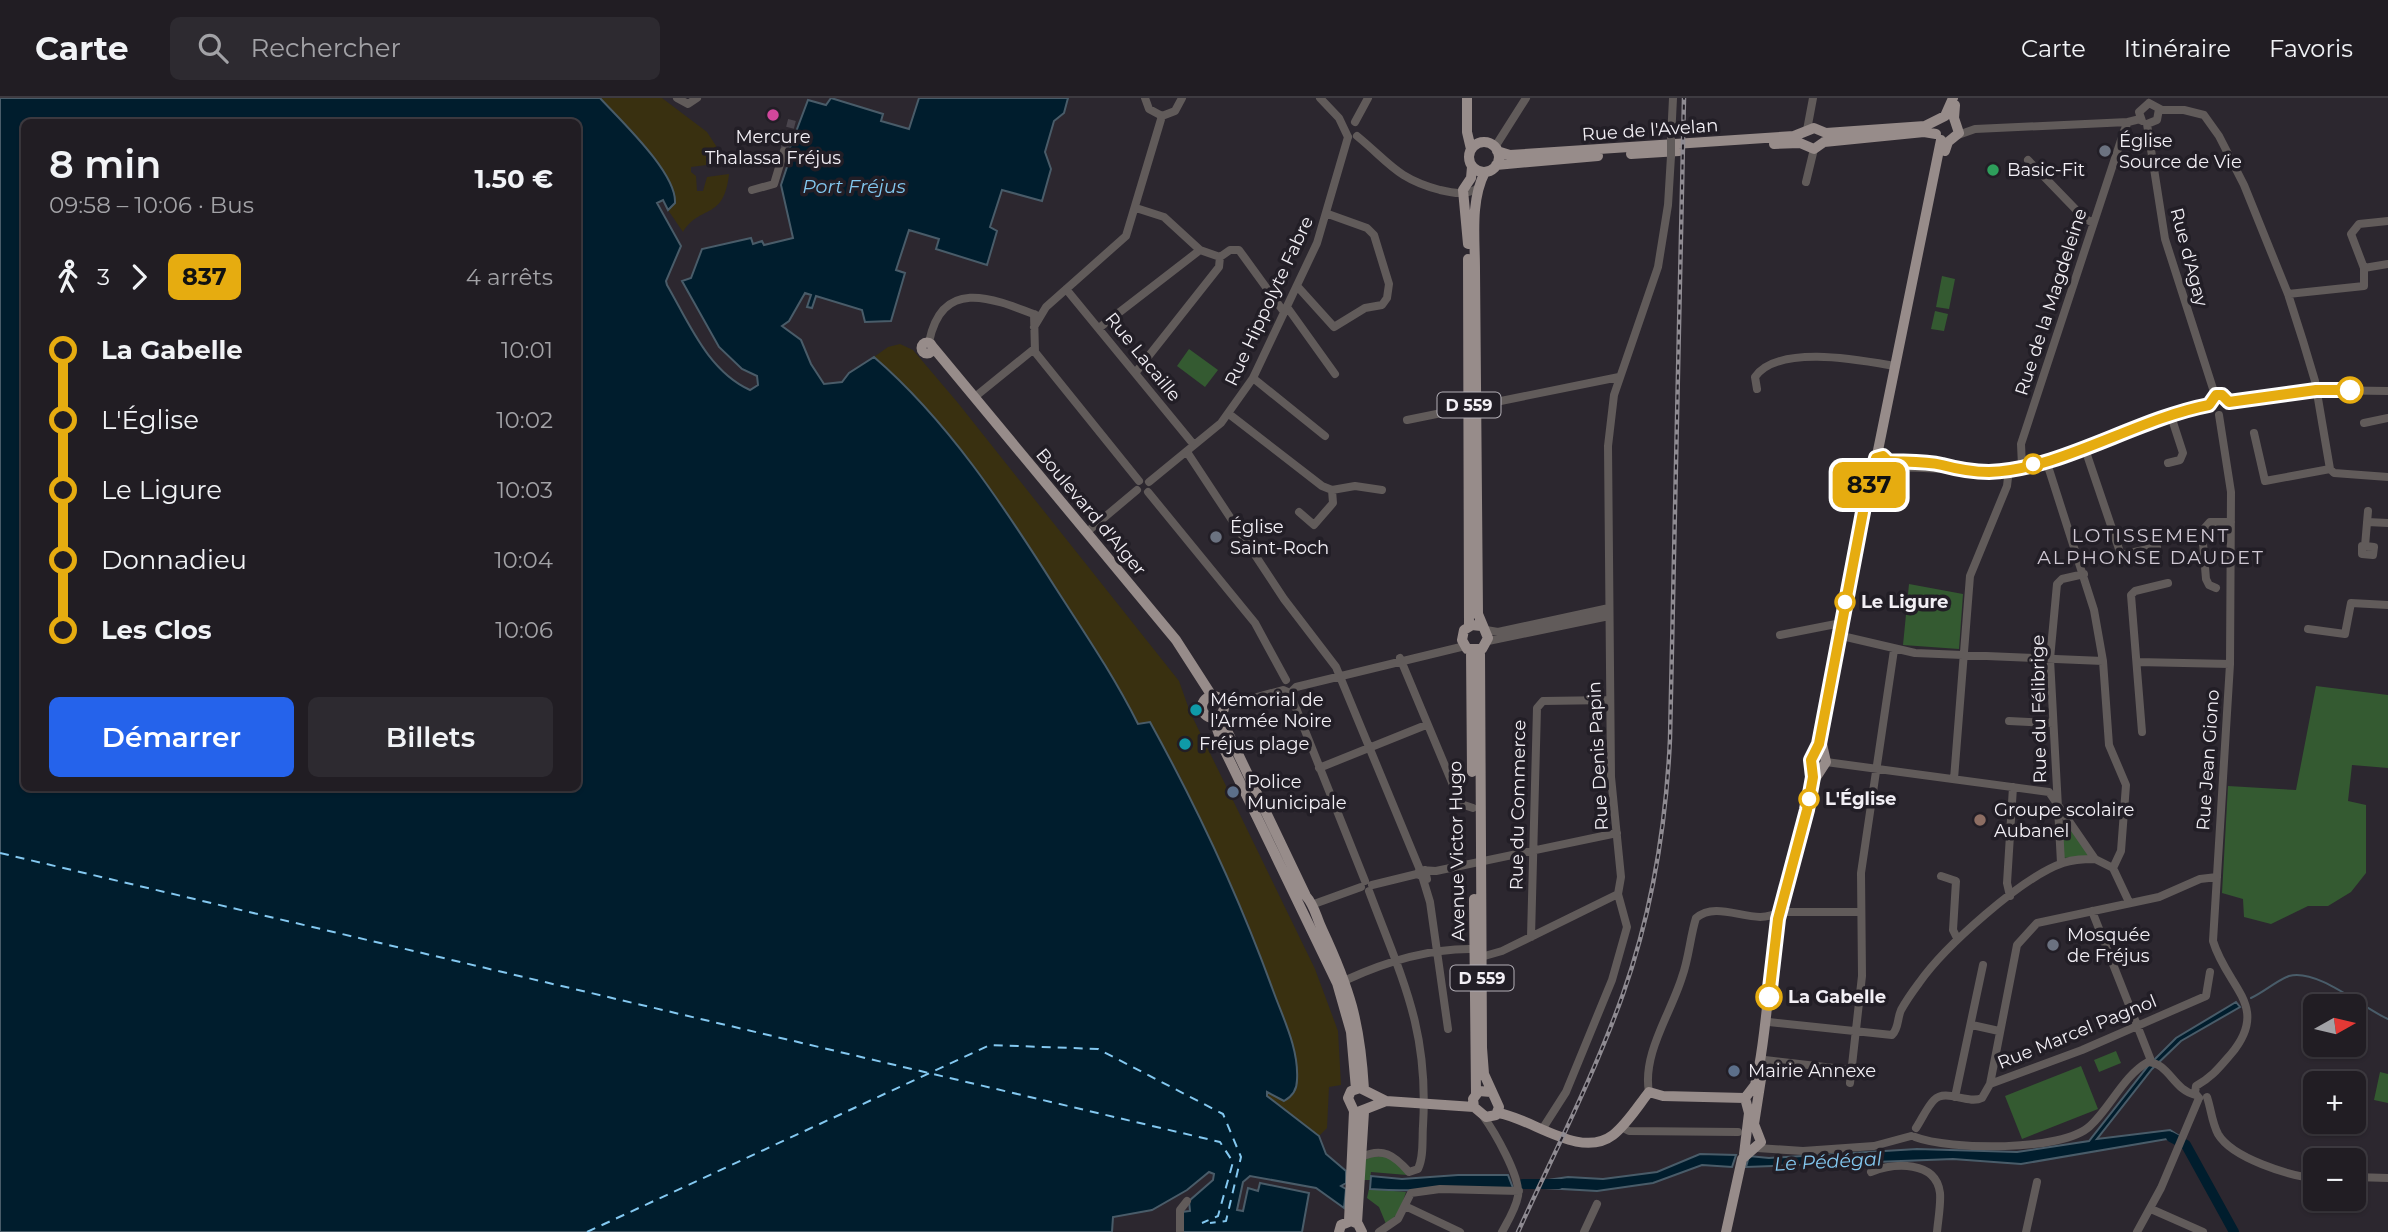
<!DOCTYPE html>
<html lang="fr">
<head>
<meta charset="utf-8">
<style>
  :root { --surface:#211d23; --page:#2d2a30; --text:#f1f3f6; --muted:#a2a2a6; --line:#3e3b41; --accent:#2563eb }
  body { margin:0; font-family:Montserrat,sans-serif; background:var(--page); color:var(--text); height:100vh; display:flex; flex-direction:column; font-size:26px; white-space:nowrap }
  * { box-sizing:border-box; margin:0 }
  p { font-size:23px; color:var(--muted) }
  .icon { flex:none; width:38px; height:38px; fill:none; stroke:currentColor; stroke-width:2; stroke-linecap:round; stroke-linejoin:round }
  .map { position:relative; flex:1; overflow:hidden }
  .panel { position:absolute; left:21px; top:21px; width:560px; height:672px; display:flex; flex-direction:column; background:var(--surface); border-radius:10px; box-shadow:0 2px 5px #0004,0 0 0 2px var(--line) }
  .panel>* { flex:none }
  .badge { padding:0 14px; border-radius:10px; font-size:24px; line-height:46px }
  .needle { width:46px; rotate:82deg }
  .buttons { position:absolute; left:2303px; top:896px; display:grid; gap:14px }
  .buttons a { display:grid; place-items:center; width:63px; height:63px; border-radius:10px; background:var(--surface); box-shadow:0 2px 5px #0004,0 0 0 2px var(--line); font-size:35px }
  .map>.badge { position:absolute; translate:-50% -50%; box-shadow:0 0 0 4px #fff }
  .legs { display:flex; align-items:center; gap:10px; height:77px; padding:0 28px; font-size:23px }
  .legs p { margin-inline-start:auto }
  .head { display:flex; align-items:center; justify-content:space-between; height:119px; padding:0 28px }
  h1 { font-size:38px; font-weight:600; line-height:52px }
  .cta { display:flex; gap:14px; margin-top:auto; padding:14px 28px }
  .cta a { flex:1; height:80px; border-radius:10px; background:var(--accent); color:#fff; font-size:28px; font-weight:600; line-height:80px; text-align:center }
  .cta a+a { background:var(--page); color:var(--text) }
  ul { padding:0 28px; list-style:none }
  li { display:flex; align-items:center; gap:24px; height:70px; font-size:26px }
  li i { display:grid; place-items:center; width:10px; height:100%; margin:0 9px; background:currentColor }
  li i::after { content:''; width:18px; height:18px; margin:-9px; border:5px solid; border-radius:50%; background:var(--surface) }
  li p { margin-inline-start:auto }
  li:first-child i { background:linear-gradient(#0000 50%,currentColor 0) }
  li:last-child i { background:linear-gradient(currentColor 50%,#0000 0) }
  header { display:flex; align-items:center; gap:42px; box-sizing:border-box; height:98px; padding:0 35px; background:var(--surface); border-bottom:2px solid var(--line) }
  header strong { font-size:33px }
  nav { display:flex; gap:38px; margin-inline-start:auto; font-size:24px }
  .search { width:490px; height:63px; background:var(--page); display:flex; align-items:center; gap:18px; box-sizing:border-box; padding:0 24px; border-radius:10px; color:var(--muted); font-size:26px }
  .map>svg:first-child { display:block }
  .green { fill:#345a31 }
  .sand { fill:#393010 }
  .water { fill:#001d2d; stroke:#495c69; stroke-width:2; fill-rule:evenodd }
  .lines { fill:none; stroke-linecap:round; stroke-linejoin:round }
  .stream { stroke:#495c69; stroke-width:2 }
  .river { stroke:#001d2d; stroke-width:10 }
  .ferry { stroke:#83c8f0; stroke-width:2; stroke-dasharray:9 7; stroke-linecap:butt }
  .minor-tunnel { stroke:#4a454d; stroke-width:8; stroke-dasharray:8 4; stroke-linecap:butt }
  .minor { stroke:#615b5a; stroke-width:8 }
  .major { stroke:#978c8a; stroke-width:10 }
  .rail-casing { stroke:#8f8b92; stroke-width:4.5 }
  .rail { stroke:#221e26; stroke-width:2; stroke-dasharray:5; stroke-linecap:butt }
  .minor-bridge { stroke:#615b5a; stroke-width:8 }
  .line-1-casing { stroke:#fff; stroke-width:16 }
  .line-1 { stroke:#e6ac10; stroke-width:10 }
  .hotel-dot { fill:#d1479c; stroke:#221e26; stroke-width:2.5 }
  .worship-dot { fill:#6b7280; stroke:#221e26; stroke-width:2.5 }
  .leisure-dot { fill:#2e9e5b; stroke:#221e26; stroke-width:2.5 }
  .stop-1-dot { fill:#fff; stroke:#e6ac10; stroke-width:3.5 }
  .culture-dot { fill:#0f9aa8; stroke:#221e26; stroke-width:2.5 }
  .service-dot { fill:#5c6f8a; stroke:#221e26; stroke-width:2.5 }
  .education-dot { fill:#8d6e63; stroke:#221e26; stroke-width:2.5 }
  .labels { text-anchor:middle; stroke-width:7; stroke-linejoin:round; paint-order:stroke }
  .shield { fill:#221e26; stroke:#b4b0b7; stroke-width:2 }
  .shield-label { font-size:16px; font-weight:bold; fill:#f2eff5 }
  .street-label { font-size:18px; fill:#f2eff5; stroke:#221e26 }
  .poi-label { font-size:18px; fill:#f2eff5; stroke:#221e26; text-anchor:start }
  .stop-label { font-size:18px; font-weight:bold; fill:#f2eff5; stroke:#221e26; text-anchor:start }
  .water-label { font-size:19px; font-style:italic; fill:#83c8f0; stroke:#221e26 }
  .neighbourhood-label { font-size:19px; letter-spacing:2px; fill:#d0c9d4; stroke:#221e26 }
</style>
</head>
<body>
<header>
<strong>Carte</strong>
<div class="search"><svg class="icon" aria-label="search" viewBox="0 0 24 24"><circle cx="10" cy="10" r="6"/><path d="M15 15l6 6"/></svg>Rechercher</div>
<nav><a>Carte</a><a>Itinéraire</a><a>Favoris</a></nav>
</header>
<div class="map">
<svg width="2388" height="1134" viewBox="0 0 2388 1134">
  <rect width="100%" height="100%" fill="#2c272f"/>
  <!-- green -->
  <path class="green" d="M1942,178L1955,181L1949,211L1936,209Z
    M1935,213L1948,216L1944,233L1931,231Z
    M1189,251L1218,272L1205,289L1177,268Z
    M1909,486L1963,496L1959,551L1903,547Z
    M2316,588L2388,597V670L2352,667L2348,703L2366,707V775L2351,794L2328,808H2308L2271,826L2244,819L2243,801L2222,795L2228,688L2296,692Z
    M2066,724L2089,756L2088,758L2063,760L2061,725Z
    M2116,953L2121,965L2099,974L2094,962Z
    M2081,968L2098,1011L2022,1041L2005,998Z
    M2380,974L2388,976V1005L2374,1002Z
    M1367,1058L1391,1059L1407,1077L1371,1074L1370,1082H1362L1363,1062Z
    M1369,1091L1406,1094L1399,1115L1386,1126L1379,1109L1367,1100Z"/>
  <!-- sand -->
  <path class="sand" d="M600,0H662L707,34L722,57L714,66L691,69V74L696,78L697,93H703L707,79L729,76C724,123 700,106 683,134L668,112L675,96L667,78Z
    M900,246L913,252L958,305L1179,583L1190,614L1315,871L1338,933L1341,987L1329,989L1327,1030L1319,1038L1267,998L1266,994L1278,997L1291,941L1247,822L1179,676L1150,624L1138,626C1114,579 1084,534 1055,489C1003,407 948,323 874,259L888,249Z"/>
  <!-- water -->
  <path class="water" d="M0,0H600C620,22 677,75 675,105L668,112L663,102L657,105L681,148L666,183L667,187C689,225 708,273 750,292L758,287L757,278L742,271L719,249L682,183L691,180L702,151L751,140L753,146L762,143L764,147L793,140L781,87L791,57L788,55L808,2L826,7L831,0L883,16L881,23L909,31L919,0H1068L1064,15L1054,23L1045,54L1051,71L1042,103L1002,92L990,129L997,133L987,167L936,151L939,141L909,132L896,172L905,175L891,223L865,224L862,212L816,198L812,210L807,209L811,197L805,195L789,223L782,228L801,242L811,266L824,286L842,284L849,275L874,259C948,323 1003,407 1055,489C1084,534 1114,578 1138,626L1150,624C1198,711 1240,801 1274,895C1284,922 1299,952 1297,982C1297,991 1293,998 1284,1003L1267,994V998L1319,1038L1326,1056L1346,1073V1085L1341,1088L1346,1091L1344,1110L1316,1090L1250,1078L1243,1084L1237,1112L1243,1113L1248,1090L1258,1093L1260,1085L1309,1095L1302,1134H1183L1182,1114L1190,1113L1189,1103L1213,1082L1214,1076L1209,1074L1187,1092L1152,1112L1113,1119L1112,1134H0ZM24,24H578V690H24Z
    M2236,904L2240,909L2181,943L2152,971L2097,1041L2170,1032L2178,1037L2175,1043L2167,1041L2021,1066L1953,1061L1746,1069L1749,1058L1769,1060L1917,1051L2017,1054L2089,1043L2148,968L2176,940Z
    M1700,1056L1736,1057L1732,1069L1702,1067L1653,1085L1597,1093L1545,1090L1548,1082L1568,1079L1603,1081L1657,1074Z
    M1458,1077H1508L1513,1090C1465,1090 1418,1095 1370,1091L1371,1078L1402,1081Z"/>
  <g class="lines">
    <!-- stream -->
    <path class="stream" d="M2251,900C2264,894 2276,883 2289,878C2317,870 2363,910 2388,921"/>
    <!-- river -->
    <path class="river" d="M2171,1039L2186,1047L2234,1134
      M1523,1086H1559"/>
    <!-- ferry -->
    <path class="ferry" d="M0,755L1220,1044L1233,1064L1218,1118L1202,1125
      M587,1134L990,947L1098,951L1223,1016L1241,1059L1226,1123L1210,1125"/>
    <!-- minor-tunnel -->
    <path class="minor-tunnel" d="M784,53L792,22"/>
    <!-- minor -->
    <path class="minor" d="M677,0L688,6L697,0
      M1145,0L1149,11L1162,18L1175,13L1182,0
      M1320,0L1339,20L1348,39
      M2149,5L2162,12H2184L2204,17L2219,38L2244,87L2288,196L2303,243L2315,283L2330,371L2334,375L2388,379
      M2142,23L2139,14L2149,5
      M1355,24L1368,0
      M2147,26L2165,141L2215,297
      M2147,26L2157,22L2159,11
      M1807,32L1813,0
      M1958,37L1975,31L2128,24
      M1357,38C1390,65 1396,80 1440,92C1453,95 1466,98 1478,90
      M1671,41L1673,0
      M1495,49L1526,0
      M2028,62L2084,120L2093,125
      M1806,84L1814,51
      M752,92L774,86L784,53
      M1136,110L1164,119L1200,152L1220,159
      M2364,170L2388,166
      M1297,188L1334,229L1365,210L1382,207L1387,200L1389,186L1374,137L1367,130L1328,116
      M1066,191L1194,347
      M2288,196L2364,188V170L2351,136L2359,126L2388,123
      M1287,209L1335,276
      M1034,216L1035,254L1139,383
      M1034,229L1046,209L1126,138L1162,18
      M1099,230L1200,152
      M929,244C942,180 990,199 1036,217
      M1136,274L1219,169L1220,159L1230,152H1239L1284,214
      M1253,280L1325,338
      M1757,291L1755,279C1778,246 1860,262 1894,268
      M976,298L1034,251
      M2229,304L2316,292L2388,293
      M1229,316L1322,388L1332,392L1355,388L1382,392
      M1407,322L1619,279
      M2364,325L2388,320
      M2254,335L2265,383L2330,371
      M2084,348L2121,457L2157,449
      M1187,354L1284,501L1336,569L1420,772
      M2046,362L2094,512L2103,563L2109,647L2126,687L2121,753L2113,770
      M1888,363L1951,370
      M2168,365L2180,362L2183,355L2170,315
      M2022,368L2021,346L2124,33L2128,24L2140,21
      M1888,369C1940,369 1985,378 2037,365C2096,351 2149,319 2209,307
      M1149,384L1221,325L1253,280L1317,145L1348,39
      M1148,394L1255,525L1286,582
      M1299,414L1314,427L1333,405L1332,392
      M2367,424L2388,425
      M1087,434L1137,392
      M2365,448L2374,449L2373,457L2362,456V448H2365L2368,413
      M2216,490L2209,487L2206,481L2202,433L2210,424H2231
      M2308,531L2345,536L2351,505L2388,507
      M1486,532L1498,534L1609,510
      M1780,537L1841,525
      M1842,538L1915,555L2103,563
      M1488,543L1609,518
      M1400,560L1461,706L1473,710
      M2137,564L2230,566
      M1290,595L1365,783
      M1224,608L1283,592L1290,595L1296,589L1465,548
      M2009,623L2053,625
      M2142,634L2131,497L2135,493L2168,485
      M1826,664L2049,694L2095,761L2113,770L2129,804
      M1319,670L1426,627
      M1954,681L1970,478L2007,388L2009,371
      M2061,765L2050,561L2057,486L2062,481L2084,476
      M1425,772L1427,781L1417,776L1420,772L1436,773L1617,735
      M1941,778L1956,783L1953,832L1957,840
      M1423,781L1430,804L1448,931
      M1372,787L1417,776
      M1618,796L1621,779L1611,679L1608,348L1614,297L1658,169L1668,107L1671,58
      M2010,798L2007,785L2013,689
      M1314,806L1361,789
      M2092,813L2150,960
      M1783,814H1861
      M1531,839L1537,610L1543,603L1610,602
      M1481,859L1502,853L1618,796
      M1346,882C1385,864 1430,850 1474,851
      M1769,924L1892,937C1899,930 1897,921 1901,912C1906,903 1913,893 1919,885C1944,849 2022,779 2063,765C2074,761 2084,761 2095,761
      M1972,927L1999,933
      M1765,962L1851,972
      M1850,985L1862,878L1861,775L1894,552
      M1990,986L2082,952L2206,898L2210,874
      M1649,994C1642,956 1671,915 1682,879C1689,860 1690,839 1696,820C1720,800 1755,831 1780,813
      M1955,999L1983,867
      M2207,999C2211,1011 2212,1025 2218,1036C2232,1060 2289,1078 2315,1080
      M2199,1000L2195,995L2196,988C2212,979 2218,971 2231,956C2271,908 2227,890 2213,843L2230,566L2231,394L2219,317
      M1483,1018C1494,1033 1521,1079 1518,1098C1516,1110 1508,1123 1502,1134
      M1621,1029L1629,1033L1738,1034
      M1543,1030L1566,994L1612,882L1627,829L1618,796
      M1916,1030C1922,1021 1927,1009 1934,1002C1946,990 1968,1007 1982,1000L1990,986L2017,847L2037,825L2159,799L2200,781L2217,779
      M1915,1039C1949,1052 2063,1054 2090,1028C2110,1010 2124,977 2148,964C2169,965 2174,993 2196,997
      M1757,1050L1803,1053L1874,1048L1911,1038
      M1361,1059C1383,1049 1394,1057 1409,1074L1418,1071C1424,1059 1422,1041 1423,1028C1429,931 1402,881 1369,793
      M1871,1074C1894,1065 1936,1062 1940,1095C1941,1107 1938,1122 1937,1134
      M2354,1079L2388,1080
      M1405,1108L1460,1134
      M2151,1111L2203,1134
      M1180,1134V1112L1187,1103
      M1379,1134L1398,1121L1411,1095L1440,1091L1519,1093
      M1584,1134L1597,1106
      M2026,1134L2037,1084
      M2137,1134L2161,1090L2199,1000"/>
    <!-- major -->
    <path class="major" d="M1467,0V34L1471,51
      M1824,44L1924,34L1936,36
      M1469 59a15 15 0 1 1 30 0a15 15 0 1 1-30 0Z
      M1774,46L1800,45L1814,51L1824,44
      M1497,53L1510,57L1794,38L1814,30L1826,35L1925,28L1945,18L1953,0
      M1945,53L1948,44L1959,35L1954,20L1955,7
      M1631,56L1679,53
      M1496,67L1598,58
      M1468,146L1463,92L1471,80L1472,69
      M1468,161L1469,528
      M921.5 250a5.5 5.5 0 1 1 11 0a5.5 5.5 0 1 1-11 0Z
      M932,248L1176,542L1212,598
      M1873,387L1888,369V363L1883,358
      M1481,528L1472,527L1464,532L1462,542L1467,551H1482L1488,540L1478,516L1475,172C1475,140 1470,103 1485,74
      M1471,552L1472,674
      M1480,552L1482,950L1484,976L1499,1009L1496,1017L1486,1019L1474,1009L1473,1001L1479,993L1491,994
      M1202 609a11 11 0 1 1 22 0a11 11 0 1 1-22 0Z
      M1220,618L1306,798C1315,808 1316,819 1322,831C1350,891 1360,924 1364,991
      M1213,620L1225,653L1337,885L1351,934L1356,991
      M1815,681L1826,664L1822,646
      M1474,801L1476,995
      M1354,1013L1348,1000L1351,993L1360,990L1386,1003L1474,1009
      M1358,1014L1386,1003
      M1498,1015C1532,1020 1580,1062 1613,1037C1627,1026 1638,1008 1649,994L1663,998L1745,1000
      M1744,1056L1749,1015L1745,1000L1755,987L1759,969C1768,920 1769,868 1779,819C1789,769 1820,711 1811,661L1819,646L1867,393L1873,377L1941,42
      M1349,1123L1354,1013
      M1357,1125L1364,1014
      M1339,1134L1341,1127L1351,1123L1358,1126L1362,1134
      M1726,1134L1742,1061L1761,1044L1754,1026L1761,981"/>
    <defs>
      <path id="rail" d="M1518,1134C1554,1055 1594,978 1623,896C1652,814 1666,728 1670,641L1684,0"/>
    </defs>
    <!-- rail casing -->
    <use href="#rail" class="rail-casing"/>
    <!-- rail -->
    <use href="#rail" class="rail"/>
    <!-- minor-bridge -->
    <path class="minor-bridge" d="M1671,58V41"/>
  </g>
  <g class="lines">
    <defs>
      <path id="line-1" d="M1769,899L1778,821L1807,712L1813,679L1811,662L1819,646L1867,393L1876,360L1883,358L1888,363C1905,364 1925,363 1942,367C1957,371 1973,374 1989,374C2060,372 2136,321 2209,307L2216,297H2222L2229,304L2316,292H2350"/>
    </defs>
    <!-- line-1 casing -->
    <use href="#line-1" class="line-1-casing"/>
    <!-- line-1 -->
    <use href="#line-1" class="line-1"/>
  </g>
  <!-- markers -->
  <circle class="hotel-dot" cx="773" cy="17" r="7"/>
  <g class="worship-dot">
    <circle cx="2105" cy="53" r="7"/>
    <circle cx="1216" cy="439" r="7"/>
    <circle cx="2053" cy="847" r="7"/>
  </g>
  <circle class="leisure-dot" cx="1993" cy="72" r="7"/>
  <g class="stop-1-dot">
    <circle cx="2350" cy="292" r="12"/>
    <circle cx="2033" cy="366" r="9"/>
    <circle cx="1845" cy="504" r="9"/>
    <circle cx="1809" cy="701" r="9"/>
    <circle cx="1769" cy="899" r="12"/>
  </g>
  <g class="culture-dot">
    <circle cx="1196" cy="612" r="7"/>
    <circle cx="1185" cy="646" r="7"/>
  </g>
  <g class="service-dot">
    <circle cx="1233" cy="694" r="7"/>
    <circle cx="1734" cy="973" r="7"/>
  </g>
  <circle class="education-dot" cx="1980" cy="722" r="7"/>
  <g class="labels">
    <!-- shield labels -->
    <g class="shield">
      <rect x="1437.5" y="294.5" width="63" height="25" rx="5"/>
      <rect x="1450.5" y="867.5" width="63" height="25" rx="5"/>
    </g>
    <g class="shield-label">
      <text x="1469" y="313">D 559</text>
      <text x="1482" y="886">D 559</text>
    </g>
    <!-- street labels -->
    <g class="street-label">
      <text transform="translate(1650 32) rotate(-4)" y="6">Rue de l'Avelan</text>
      <text transform="translate(2189 159) rotate(75)" y="6">Rue d'Agay</text>
      <text transform="translate(1269 203) rotate(-65)" y="6">Rue Hippolyte Fabre</text>
      <text transform="translate(2051 204) rotate(-72)" y="6">Rue de la Magdeleine</text>
      <text transform="translate(1143 259) rotate(51)" y="6">Rue Lacaille</text>
      <text transform="translate(1091 414) rotate(50)" y="6">Boulevard d'Alger</text>
      <text transform="translate(2039 611) rotate(-91)" y="6">Rue du Félibrige</text>
      <text transform="translate(1598 658) rotate(-93)" y="6">Rue Denis Papin</text>
      <text transform="translate(2208 662) rotate(-86)" y="6">Rue Jean Giono</text>
      <text transform="translate(1518 707) rotate(-89)" y="6">Rue du Commerce</text>
      <text transform="translate(1457 753) rotate(-91)" y="6">Avenue Victor Hugo</text>
      <text transform="translate(2077 934) rotate(-22)" y="6">Rue Marcel Pagnol</text>
    </g>
    <!-- poi labels -->
    <g class="poi-label">
      <text x="773" y="45" text-anchor="middle">Mercure<tspan x="773" dy="21">Thalassa Fréjus</tspan></text>
      <text x="2119" y="49">Église<tspan x="2119" dy="21">Source de Vie</tspan></text>
      <text x="2007" y="78">Basic-Fit</text>
      <text x="1230" y="435">Église<tspan x="1230" dy="21">Saint-Roch</tspan></text>
      <text x="1210" y="608">Mémorial de<tspan x="1210" dy="21">l'Armée Noire</tspan></text>
      <text x="1199" y="652">Fréjus plage</text>
      <text x="1247" y="690">Police<tspan x="1247" dy="21">Municipale</tspan></text>
      <text x="1994" y="718">Groupe scolaire<tspan x="1994" dy="21">Aubanel</tspan></text>
      <text x="2067" y="843">Mosquée<tspan x="2067" dy="21">de Fréjus</tspan></text>
      <text x="1748" y="979">Mairie Annexe</text>
    </g>
    <!-- stop labels -->
    <g class="stop-label">
      <text x="1861" y="510">Le Ligure</text>
      <text x="1825" y="707">L'Église</text>
      <text x="1788" y="905">La Gabelle</text>
    </g>
    <!-- water labels -->
    <g class="water-label">
      <text x="854" y="95">Port Fréjus</text>
      <text transform="translate(1828 1063) rotate(-3)" y="7">Le Pédégal</text>
    </g>
    <!-- neighbourhood labels -->
    <g class="neighbourhood-label">
      <text x="2151" y="444">LOTISSEMENT<tspan x="2151" dy="22">ALPHONSE DAUDET</tspan></text>
    </g>
  </g>
</svg>
<div class="buttons">
<a><svg class="needle" viewBox="-14 -14 28 28"><path d="M0-13l5 13h-10z" fill="#e53935"/><path d="M0 13l5-13h-10z" fill="#a2a2a6"/></svg></a>
<a>+</a>
<a>−</a>
</div>
<b class="badge" style="left:1869px;top:387px;background:#e6ac10;color:#111">837</b>
<section class="panel">
<div class="head"><div><h1>8 min</h1><p>09:58 – 10:06 · Bus</p></div><b>1.50 €</b></div>
<div class="legs"><svg class="icon" aria-label="walk" viewBox="0 0 24 24"><circle cx="13" cy="4" r="2"/><path d="M13 8l-2 6 4 7M11 14l-3 7M7 12l3-4h3l4 4"/></svg>3<svg class="icon" aria-label="forward" viewBox="0 0 24 24"><path d="M9 5l7 7-7 7"/></svg><b class="badge" style="background:#e6ac10;color:#111">837</b><p>4 arrêts</p></div>
<ul>
<li><i style="color:#e6ac10"></i><b>La Gabelle</b><p>10:01</p></li>
<li><i style="color:#e6ac10"></i><span>L'Église</span><p>10:02</p></li>
<li><i style="color:#e6ac10"></i><span>Le Ligure</span><p>10:03</p></li>
<li><i style="color:#e6ac10"></i><span>Donnadieu</span><p>10:04</p></li>
<li><i style="color:#e6ac10"></i><b>Les Clos</b><p>10:06</p></li>
</ul>
<div class="cta"><a>Démarrer</a><a>Billets</a></div>
</section>
</div>
</body>
</html>
